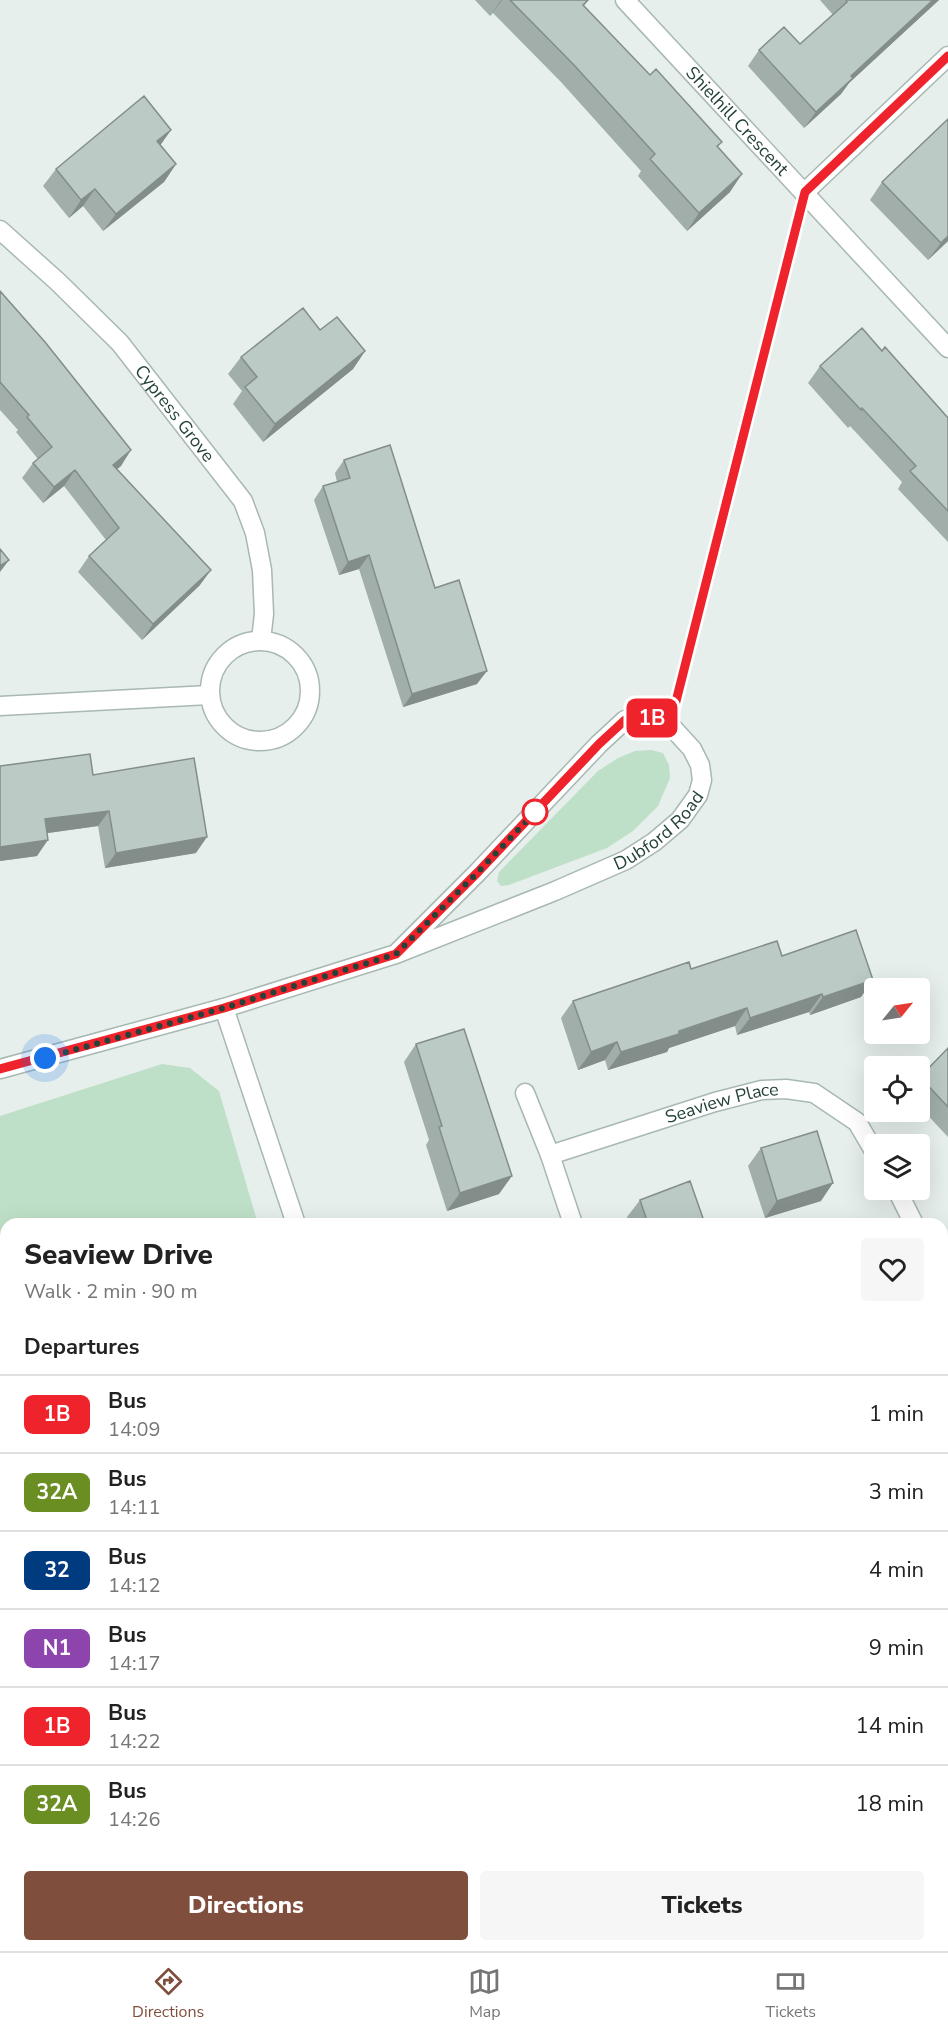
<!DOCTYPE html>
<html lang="en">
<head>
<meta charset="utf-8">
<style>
  :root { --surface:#fff; --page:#f6f6f6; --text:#222; --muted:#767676; --line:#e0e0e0; --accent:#804e3d }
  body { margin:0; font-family:"Nunito Sans",sans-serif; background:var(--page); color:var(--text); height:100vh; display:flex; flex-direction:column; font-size:22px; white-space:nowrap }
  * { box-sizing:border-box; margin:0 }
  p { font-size:20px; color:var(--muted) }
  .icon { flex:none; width:33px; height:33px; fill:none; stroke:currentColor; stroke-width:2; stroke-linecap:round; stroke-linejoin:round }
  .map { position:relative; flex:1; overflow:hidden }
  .drawer { position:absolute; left:0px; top:1218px; width:948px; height:734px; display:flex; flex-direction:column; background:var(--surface); border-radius:18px 18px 0 0; box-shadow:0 6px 24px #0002 }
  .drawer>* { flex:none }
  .badge { padding:0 12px; border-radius:9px; font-size:21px; line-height:39px }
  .needle { width:39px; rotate:60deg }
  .controls { position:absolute; left:864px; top:978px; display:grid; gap:12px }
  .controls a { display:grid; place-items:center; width:66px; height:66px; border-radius:6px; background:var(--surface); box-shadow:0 6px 24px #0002; font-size:30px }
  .you { position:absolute; width:30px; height:30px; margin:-15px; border:4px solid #fff; border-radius:50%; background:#1a73e8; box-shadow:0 0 0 9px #1a73e833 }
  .map>.badge { position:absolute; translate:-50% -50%; box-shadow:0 0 0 3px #fff }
  h2 { padding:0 24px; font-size:22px; line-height:54px }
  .round { display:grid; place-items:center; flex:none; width:63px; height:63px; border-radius:6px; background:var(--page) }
  .overview { display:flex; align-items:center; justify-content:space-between; height:102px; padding:0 24px }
  h1 { font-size:28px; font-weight:800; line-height:45px }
  .action { display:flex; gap:12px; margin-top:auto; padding:12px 24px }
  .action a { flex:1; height:69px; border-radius:6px; background:var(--accent); color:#fff; font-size:24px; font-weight:800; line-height:69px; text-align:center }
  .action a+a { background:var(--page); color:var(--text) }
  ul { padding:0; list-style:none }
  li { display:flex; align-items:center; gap:18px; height:78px; padding:0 24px; border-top:2px solid var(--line) }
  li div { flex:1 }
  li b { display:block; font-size:22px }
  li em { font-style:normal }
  li .badge { min-width:66px; font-weight:700; text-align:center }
  .dock { display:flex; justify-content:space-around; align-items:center; height:84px; border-top:2px solid var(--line); background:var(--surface); font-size:16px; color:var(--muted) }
  .dock a { display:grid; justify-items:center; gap:3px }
  .dock .active { color:var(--accent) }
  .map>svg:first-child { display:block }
  .green { fill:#bfe0c8 }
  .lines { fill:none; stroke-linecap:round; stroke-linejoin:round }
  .minor-casing { stroke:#a8b8b2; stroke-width:21 }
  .tertiary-casing { stroke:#a8b8b2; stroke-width:21 }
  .minor { stroke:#fff; stroke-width:18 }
  .tertiary { stroke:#fff; stroke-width:18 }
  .wall { fill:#a1aea9 }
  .shaded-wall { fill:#838d89 }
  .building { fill:#bbcac4; stroke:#838d89; stroke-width:1.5 }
  .line-casing { stroke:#fff; stroke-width:14 }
  .line { stroke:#ee232c; stroke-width:9 }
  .walk { stroke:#24423a; stroke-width:6; stroke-dasharray:0 10.8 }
  .stop-dot { fill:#fff; stroke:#ee232c; stroke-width:3 }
  .labels { text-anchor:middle; stroke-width:6; stroke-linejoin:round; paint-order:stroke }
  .street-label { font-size:18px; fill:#24423a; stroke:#f7fbf9 }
</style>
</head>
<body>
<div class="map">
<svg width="948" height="1951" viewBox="0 0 948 1951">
  <rect width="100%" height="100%" fill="#e6efeb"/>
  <!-- green -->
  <path class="green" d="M651,750L663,753L669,765L670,778L658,806L633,831L607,848L509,885L501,886L497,881L499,872L598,771L618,758L635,751Z
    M162,1064L190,1068L219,1091L258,1224H6V1895L0,1897V1116Z"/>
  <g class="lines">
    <defs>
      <g id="minor">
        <path id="s1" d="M625,0L948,348"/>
        <path d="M805,192L948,56"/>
        <path id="s2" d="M0,230L58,282L120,343L243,501L255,533L262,570L264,614L261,640"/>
        <circle cx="260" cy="691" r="50"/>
        <path d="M0,706L209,695"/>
        <path d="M224,1008L296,1224"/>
        <path d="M525,1093L550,1155L573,1224"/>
        <path id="s3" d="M550,1155L715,1102L762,1090L786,1089L814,1093L857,1122L874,1151"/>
        <path d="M897,1190L914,1224"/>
        <path d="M942,1259L948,1266"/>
        <path d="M942,1407L948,1402"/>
        <path d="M0,1939L6,1937"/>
        <path d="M109,1946L112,1951"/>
        <path d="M911,1946L914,1951"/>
        <path d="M641,1951L655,1946"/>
      </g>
      <g id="tertiary">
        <path id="s4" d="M0,1069L224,1008L396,954L555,891L626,860L654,842L680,820L698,795L702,780L700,765L692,749L670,725L653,718L639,716L625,720L599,744L478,872L396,954"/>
      </g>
    </defs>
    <!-- minor casing -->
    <use href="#minor" class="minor-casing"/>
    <!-- tertiary casing -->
    <use href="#tertiary" class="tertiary-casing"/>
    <!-- minor -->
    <use href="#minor" class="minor"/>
    <!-- tertiary -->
    <use href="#tertiary" class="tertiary"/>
  </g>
  <!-- wall -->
  <path class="wall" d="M475,0H588L584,6L650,75L722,142L718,147L730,192L687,231L638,176L641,171L561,82L493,13L490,16Z
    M820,0H939L849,83L841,94L804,128L748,66L759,50L800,44L833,15Z
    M171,130L160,145L176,164L164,182L103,231L83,206L69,218L43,186L56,169Z
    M882,182L948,241L928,260L870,200Z
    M0,291L121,466L117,469L200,585L142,640L78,572L89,556L106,540L64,486L43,503L22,478L33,463L38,459L16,432L18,430L0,410Z
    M320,330L365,351L353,369L263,442L233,404L242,391L228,374L241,357Z
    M882,351L948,418V542L898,489L902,482L850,426L848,428L808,383L820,366Z
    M344,460L435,588L477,684L403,707L359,569L339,575L314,500L323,486L337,482L335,473Z
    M93,775L196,853L105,868L98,826L47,833L37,856L0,861Z
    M782,956L861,997L810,1015L809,1012L737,1035L735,1026L669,1048L667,1052L608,1070L605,1060L578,1070L561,1018L573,1001L691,969Z
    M416,1044L499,1194L447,1211L426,1145L429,1140L404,1062Z
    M948,1048V1137L920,1107V1076Z
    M761,1148L821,1201L765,1218L748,1166Z
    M640,1200L705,1224H629L627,1217Z
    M948,1662V1721L942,1709V1668Z
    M948,1747V1816L942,1803V1753L946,1748Z
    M189,1946H275L278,1951H191Z
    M392,1946H468L471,1951H395Z"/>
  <!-- shaded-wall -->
  <path class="shaded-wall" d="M501,0H502L490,16Z
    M933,0H939L849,83L841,94L804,128L816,112L851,76Z
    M171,130L159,147L157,141Z
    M176,164L164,182L103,231L116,214Z
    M742,174L730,192L687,231L699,213Z
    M95,189L83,206L69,218L81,200Z
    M948,236V241L928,260L941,243Z
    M365,351L353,369L263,442L275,424Z
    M131,450L121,466L102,481L113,465Z
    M75,470L64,486L43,503L54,487Z
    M369,555L359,569L339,575L348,562Z
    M9,560L0,572V566Z
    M211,570L200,585L142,640L153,624Z
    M487,671L477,684L403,707L412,694Z
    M109,811L98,826L34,835L45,819Z
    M207,837L196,853L105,868L116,853Z
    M48,840L37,856L0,861V847Z
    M873,980L861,997L810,1015L823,997Z
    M822,994L809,1012L737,1035L750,1018Z
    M747,1008L735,1026L669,1048L667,1052L608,1070L621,1052Z
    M617,1042L605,1060L578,1070L591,1052Z
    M512,1176L499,1194L447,1211L460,1193Z
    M833,1183L821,1201L765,1218L777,1201Z
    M942,1555L948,1556V1578L942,1576Z"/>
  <!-- building -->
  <path class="building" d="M510,0H588L583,5L650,75L656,69L722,142L717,146L742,174L699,213L650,159L655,154L574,65Z
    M846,0H933L851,76L853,78L816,112L759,50L784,27L800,44L847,2Z
    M144,96L171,130L157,141L176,164L116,214L95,189L81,200L56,169Z
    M948,119V236L941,243L882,182Z
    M0,291L45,342L131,450L113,465L211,570L153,624L89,556L119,528L75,470L54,487L33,463L52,447L27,417L29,415L0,382Z
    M303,308L320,330L337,317L365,351L275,424L245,387L257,377L241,357Z
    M862,328L882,351L885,347L948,418V511L910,471L916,466L862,408L861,410L820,366Z
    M390,445L435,588L459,580L487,671L412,694L369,555L348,562L323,486L350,478L344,460Z
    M0,549L9,560L0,566Z
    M90,754L93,775L194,758L207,837L116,853L109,811L45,819L48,840L0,847V766Z
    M856,930L873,980L823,997L822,994L750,1018L747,1008L679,1031V1034L621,1052L617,1042L591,1052L573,1001L689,962L691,969L777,941L782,956Z
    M464,1029L512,1176L460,1193L439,1127L442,1126L416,1044Z
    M948,1048V1107L920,1077Z
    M817,1131L833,1183L777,1201L761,1148Z
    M690,1181L705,1224H648L640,1200Z
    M942,1481L948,1483V1556L942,1555Z
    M948,1662V1677L943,1667Z
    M210,1946H275L278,1951H213Z
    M414,1946H468L471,1951H416Z
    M812,1946H875L877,1951H800Z"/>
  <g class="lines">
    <defs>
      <path id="line" d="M0,1069L224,1008L396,954L478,872L599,744L625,720L639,716L652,718L670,725L805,192L948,56"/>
    </defs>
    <!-- line casing -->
    <use href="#line" class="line-casing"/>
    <!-- line -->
    <use href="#line" class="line"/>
    <!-- walk -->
    <path class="walk" d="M45,1058L224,1008L396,954L478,872L537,810L535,812"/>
  </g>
  <!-- markers -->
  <circle class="stop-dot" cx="535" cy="812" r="12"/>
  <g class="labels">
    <!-- street labels -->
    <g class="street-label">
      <text dy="6" stroke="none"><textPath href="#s1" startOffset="165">Shielhill Crescent</textPath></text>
      <text dy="6" stroke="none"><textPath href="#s2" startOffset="254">Cypress Grove</textPath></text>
      <text dy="6" stroke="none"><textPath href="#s4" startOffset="705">Dubford Road</textPath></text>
      <text dy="6" stroke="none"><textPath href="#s3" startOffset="180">Seaview Place</textPath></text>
    </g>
  </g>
</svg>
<div class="controls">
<a><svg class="needle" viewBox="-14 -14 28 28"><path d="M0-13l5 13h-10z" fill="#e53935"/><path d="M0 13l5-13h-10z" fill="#767676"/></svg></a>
<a><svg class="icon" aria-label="locate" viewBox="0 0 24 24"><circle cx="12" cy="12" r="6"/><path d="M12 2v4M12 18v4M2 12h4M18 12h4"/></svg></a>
<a><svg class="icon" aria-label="layers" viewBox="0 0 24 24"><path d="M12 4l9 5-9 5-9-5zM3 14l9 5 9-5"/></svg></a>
</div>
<div class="you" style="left:45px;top:1058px"></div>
<b class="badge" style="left:652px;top:718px;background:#ee232c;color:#fff">1B</b>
<section class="drawer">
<div class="overview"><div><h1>Seaview Drive</h1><p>Walk · 2 min · 90 m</p></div><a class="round"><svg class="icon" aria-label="heart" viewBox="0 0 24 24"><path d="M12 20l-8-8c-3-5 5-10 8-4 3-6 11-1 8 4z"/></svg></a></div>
<h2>Departures</h2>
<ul>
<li><span class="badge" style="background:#ee232c;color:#fff">1B</span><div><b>Bus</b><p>14:09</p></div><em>1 min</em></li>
<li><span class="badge" style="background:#6b8e23;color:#fff">32A</span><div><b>Bus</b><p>14:11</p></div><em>3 min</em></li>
<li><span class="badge" style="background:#003b80;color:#fff">32</span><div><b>Bus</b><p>14:12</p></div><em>4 min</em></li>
<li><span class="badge" style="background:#8e44ad;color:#fff">N1</span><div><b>Bus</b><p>14:17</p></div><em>9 min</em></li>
<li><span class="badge" style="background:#ee232c;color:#fff">1B</span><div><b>Bus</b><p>14:22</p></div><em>14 min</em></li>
<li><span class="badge" style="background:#6b8e23;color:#fff">32A</span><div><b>Bus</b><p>14:26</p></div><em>18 min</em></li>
</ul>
<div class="action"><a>Directions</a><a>Tickets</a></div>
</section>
</div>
<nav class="dock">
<a class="active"><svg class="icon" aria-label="directions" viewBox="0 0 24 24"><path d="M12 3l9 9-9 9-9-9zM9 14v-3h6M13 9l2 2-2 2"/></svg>Directions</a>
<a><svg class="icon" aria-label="map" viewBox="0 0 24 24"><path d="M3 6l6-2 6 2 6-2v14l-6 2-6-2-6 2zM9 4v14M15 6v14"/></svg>Map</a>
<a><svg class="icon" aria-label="tickets" viewBox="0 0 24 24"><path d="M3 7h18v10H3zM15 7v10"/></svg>Tickets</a>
</nav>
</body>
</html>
